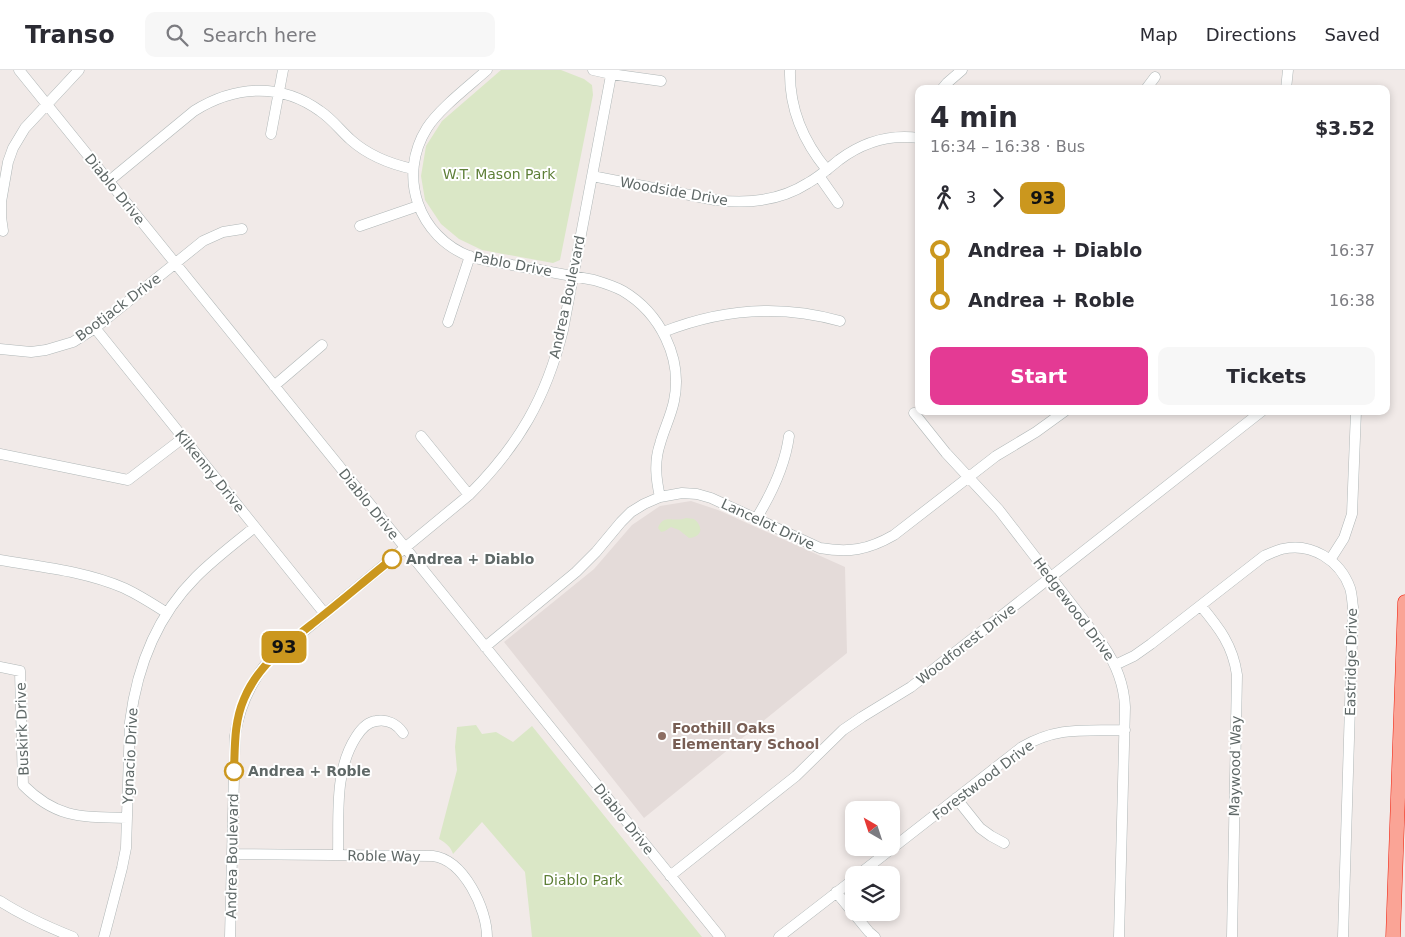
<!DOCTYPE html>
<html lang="en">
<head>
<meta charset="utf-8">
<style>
  :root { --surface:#fff; --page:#f7f7f7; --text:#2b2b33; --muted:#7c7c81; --line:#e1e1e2; --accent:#e43a94 }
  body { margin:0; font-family:"DejaVu Sans",sans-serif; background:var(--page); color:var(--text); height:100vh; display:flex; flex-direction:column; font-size:19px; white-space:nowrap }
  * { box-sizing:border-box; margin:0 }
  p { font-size:16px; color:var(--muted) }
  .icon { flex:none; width:28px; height:28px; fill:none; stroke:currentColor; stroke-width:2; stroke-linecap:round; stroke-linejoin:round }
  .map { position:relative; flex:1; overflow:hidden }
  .drawer { position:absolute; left:915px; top:15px; width:475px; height:330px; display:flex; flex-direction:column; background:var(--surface); border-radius:10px; box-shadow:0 2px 8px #0003 }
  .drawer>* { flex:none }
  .badge { padding:0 10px; border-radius:8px; font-size:18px; line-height:32px }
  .needle { width:32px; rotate:321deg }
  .buttons { position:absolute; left:845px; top:731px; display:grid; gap:10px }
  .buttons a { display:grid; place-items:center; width:55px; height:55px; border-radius:10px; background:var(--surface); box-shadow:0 2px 8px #0003; font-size:25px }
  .map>.badge { position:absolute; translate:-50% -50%; box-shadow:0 0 0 2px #fff }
  .legs { display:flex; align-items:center; gap:8px; height:55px; padding:0 15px; font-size:16px }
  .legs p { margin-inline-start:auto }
  .head { display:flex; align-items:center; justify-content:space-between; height:85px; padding:0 15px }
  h1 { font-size:28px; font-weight:600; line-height:38px }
  .action { display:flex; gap:10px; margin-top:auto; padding:10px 15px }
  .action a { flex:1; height:58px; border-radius:10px; background:var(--accent); color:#fff; font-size:20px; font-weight:600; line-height:58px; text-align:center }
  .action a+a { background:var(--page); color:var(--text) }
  ul { padding:0 15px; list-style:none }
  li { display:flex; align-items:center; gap:18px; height:50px; font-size:19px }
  li i { display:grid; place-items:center; width:8px; height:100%; margin:0 6px; background:currentColor }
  li i::after { content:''; width:12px; height:12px; margin:-6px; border:4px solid; border-radius:50%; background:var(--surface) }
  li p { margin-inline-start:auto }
  li:first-child i { background:linear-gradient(#0000 50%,currentColor 0) }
  li:last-child i { background:linear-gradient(currentColor 50%,#0000 0) }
  header { display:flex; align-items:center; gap:30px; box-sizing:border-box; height:70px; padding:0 25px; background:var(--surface); border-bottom:1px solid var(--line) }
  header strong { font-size:24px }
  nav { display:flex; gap:28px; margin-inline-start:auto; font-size:18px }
  .search { width:350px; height:45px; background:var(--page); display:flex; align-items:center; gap:12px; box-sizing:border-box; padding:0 18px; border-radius:10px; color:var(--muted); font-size:19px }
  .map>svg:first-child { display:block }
  .education { fill:#e4dbd9 }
  .green { fill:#dae7c6 }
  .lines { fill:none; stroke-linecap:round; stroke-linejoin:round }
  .minor-casing { stroke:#b0b7b7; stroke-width:11 }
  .highway-casing { stroke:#f11b08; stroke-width:15 }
  .minor { stroke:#fff; stroke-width:10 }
  .highway { stroke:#faa496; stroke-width:14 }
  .line-1-casing { stroke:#fff; stroke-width:11 }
  .line-1 { stroke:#cb971e; stroke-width:8 }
  .stop-1-dot { fill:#fff; stroke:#cb971e; stroke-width:2.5 }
  .education-dot { fill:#8d6e63; stroke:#fff; stroke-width:2 }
  .labels { text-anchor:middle; stroke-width:4; stroke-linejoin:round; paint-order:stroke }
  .park-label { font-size:14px; fill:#5e7f37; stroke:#fff }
  .street-label { font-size:14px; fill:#5f6867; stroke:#fff }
  .stop-label { font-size:14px; font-weight:bold; fill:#5f6867; stroke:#fff; text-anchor:start }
  .education-label { font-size:14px; font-weight:bold; fill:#785e54; stroke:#fff; text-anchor:start }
</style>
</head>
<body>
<header>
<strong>Transo</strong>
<div class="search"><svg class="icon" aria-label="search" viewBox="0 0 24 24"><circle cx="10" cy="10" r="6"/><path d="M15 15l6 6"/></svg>Search here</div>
<nav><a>Map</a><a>Directions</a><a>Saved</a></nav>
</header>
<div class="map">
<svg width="1405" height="867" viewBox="0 0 1405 867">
  <rect width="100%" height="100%" fill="#f1eae8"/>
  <!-- education -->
  <path class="education" d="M691,431L718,440L845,497L847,583L644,748L504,572L594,499L632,455L660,436Z"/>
  <!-- green -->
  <path class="green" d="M501,0H561L584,9L592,15L593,25L560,190L553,193L482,180L459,169L441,154L425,130L421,106L426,76L442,51Z
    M686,448L694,449C704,457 702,467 689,468L679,460L671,457L665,461L661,462L658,458C663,443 675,453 686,448Z
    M476,655L482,664L496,662L513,672L532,656L702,867H532L525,802L482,752L453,784C451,777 446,773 439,769L457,700L455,677L457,657Z"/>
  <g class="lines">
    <defs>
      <path id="minor" d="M19,0L720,867
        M487,0C469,16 439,39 427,58C397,106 418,167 471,187C484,191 498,192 512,195C539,200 567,205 594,210C604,213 614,216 623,221C660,243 683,288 674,331C671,346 664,359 660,374C654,392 656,409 660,427
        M593,0L611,4L661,11
        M790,0C789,38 803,71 827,100
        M942,19L947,13L962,0
        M1146,19L1155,7
        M1286,19L1288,0
        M271,64L283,0
        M592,106L715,130C747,134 780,131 808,113C819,107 829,98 839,90C863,72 889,64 919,68
        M819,106L838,133
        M109,111L194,41C234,16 280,12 320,41C332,49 340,60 351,70C369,86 390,94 413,99
        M360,156L418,136
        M3,161L1,147V132L8,92L13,78L25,58L79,0
        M448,252L470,186
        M95,258L325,544
        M663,262C721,239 780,234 840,251
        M0,279L31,282L46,280L73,272L95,258L203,171L223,162L242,159
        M274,316L322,275
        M914,343L946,383L999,440L1103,575C1116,594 1124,614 1125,637L1119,867
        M421,366L469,425
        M0,384L128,410L183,368
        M756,449C772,423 785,396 789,366
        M0,490C41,497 85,501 124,518C139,525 153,534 167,543
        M1330,490L1344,468L1352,444L1356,341
        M1201,536C1219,558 1233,575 1237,605L1232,867
        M485,577L576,502L596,482L621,452L631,442L644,434L660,427L682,423L697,424L711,428L820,478C849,483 868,480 894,465L996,386L1036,362L1065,341
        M1115,595L1134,586L1151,574L1264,486C1269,484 1275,481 1282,479C1311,472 1340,490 1350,518C1352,524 1352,531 1353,537L1343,867
        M0,597L20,601L23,715C57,749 82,747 127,748
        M956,728L980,758L991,766L1004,773
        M232,784L433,786C464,790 487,839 487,867
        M338,785C339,746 334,701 356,667C361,659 367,652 376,651C387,649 397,654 403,663
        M858,805L1022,677C1058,656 1085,661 1125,660
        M670,806L796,706L843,660L862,647L911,617L1262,341
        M836,822L869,862L875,867
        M0,831C23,846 48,857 73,867
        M104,867L122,798L126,778L130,652C137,596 156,547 196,507C214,489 235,473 255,457
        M230,867L235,666C239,637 250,613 269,590L469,425C519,375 546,328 563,260L612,0
        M779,867L854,809"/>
      <path id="highway" d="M1393,867L1405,532"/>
    </defs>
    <!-- minor casing -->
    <use href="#minor" class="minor-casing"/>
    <!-- highway casing -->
    <use href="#highway" class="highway-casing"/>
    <!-- minor -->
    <use href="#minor" class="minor"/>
    <!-- highway -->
    <use href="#highway" class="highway"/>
  </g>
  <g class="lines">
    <defs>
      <path id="line-1" d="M234,701C235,676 234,652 244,629C259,593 291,571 321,547C345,528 368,508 392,489"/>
    </defs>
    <!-- line-1 casing -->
    <use href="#line-1" class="line-1-casing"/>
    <!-- line-1 -->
    <use href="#line-1" class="line-1"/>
  </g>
  <!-- markers -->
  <g class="stop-1-dot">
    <circle cx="392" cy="489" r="9"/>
    <circle cx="234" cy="701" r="9"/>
  </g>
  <circle class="education-dot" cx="662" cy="666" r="5"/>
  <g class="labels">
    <!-- park labels -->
    <g class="park-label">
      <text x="499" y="109">W.T. Mason Park</text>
      <text x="583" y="815">Diablo Park</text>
    </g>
    <!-- street labels -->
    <g class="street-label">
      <text transform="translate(115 119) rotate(51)" y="5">Diablo Drive</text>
      <text transform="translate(674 121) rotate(10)" y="5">Woodside Drive</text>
      <text transform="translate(513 194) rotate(11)" y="5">Pablo Drive</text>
      <text transform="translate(567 227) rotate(-78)" y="5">Andrea Boulevard</text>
      <text transform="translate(118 237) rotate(-37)" y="5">Bootjack Drive</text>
      <text transform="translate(210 401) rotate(51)" y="5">Kilkenny Drive</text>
      <text transform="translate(369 434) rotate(51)" y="5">Diablo Drive</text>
      <text transform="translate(768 454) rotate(25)" y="5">Lancelot Drive</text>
      <text transform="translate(1074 539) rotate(53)" y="5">Hedgewood Drive</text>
      <text transform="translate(966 574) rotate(-38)" y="5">Woodforest Drive</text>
      <text transform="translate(1351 592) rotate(-89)" y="5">Eastridge Drive</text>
      <text transform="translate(22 659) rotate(-92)" y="5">Buskirk Drive</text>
      <text transform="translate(130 686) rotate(-87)" y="5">Ygnacio Drive</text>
      <text transform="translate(1235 696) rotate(-89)" y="5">Maywood Way</text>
      <text transform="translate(983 710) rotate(-37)" y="5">Forestwood Drive</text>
      <text transform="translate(624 749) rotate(51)" y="5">Diablo Drive</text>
      <text transform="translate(232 786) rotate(-89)" y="5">Andrea Boulevard</text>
      <text transform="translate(384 786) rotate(1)" y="5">Roble Way</text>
    </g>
    <!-- stop labels -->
    <g class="stop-label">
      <text x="406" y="494">Andrea + Diablo</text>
      <text x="248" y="706">Andrea + Roble</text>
    </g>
    <!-- education labels -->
    <g class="education-label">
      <text x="672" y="663">Foothill Oaks<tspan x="672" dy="16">Elementary School</tspan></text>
    </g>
  </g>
</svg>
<div class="buttons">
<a><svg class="needle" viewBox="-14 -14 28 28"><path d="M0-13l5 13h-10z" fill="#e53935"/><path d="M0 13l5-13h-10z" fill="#7c7c81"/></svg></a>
<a><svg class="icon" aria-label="layers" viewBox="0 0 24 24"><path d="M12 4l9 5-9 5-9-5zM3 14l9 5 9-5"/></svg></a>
</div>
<b class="badge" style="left:284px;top:577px;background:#cb971e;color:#111">93</b>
<section class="drawer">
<div class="head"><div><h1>4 min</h1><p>16:34 – 16:38 · Bus</p></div><b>$3.52</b></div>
<div class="legs"><svg class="icon" aria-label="walk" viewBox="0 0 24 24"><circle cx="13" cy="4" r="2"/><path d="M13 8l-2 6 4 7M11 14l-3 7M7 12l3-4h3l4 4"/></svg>3<svg class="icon" aria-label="forward" viewBox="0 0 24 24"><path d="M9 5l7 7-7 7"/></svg><b class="badge" style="background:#cb971e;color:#111">93</b></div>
<ul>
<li><i style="color:#cb971e"></i><b>Andrea + Diablo</b><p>16:37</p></li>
<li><i style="color:#cb971e"></i><b>Andrea + Roble</b><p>16:38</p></li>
</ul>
<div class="action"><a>Start</a><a>Tickets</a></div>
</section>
</div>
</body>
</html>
